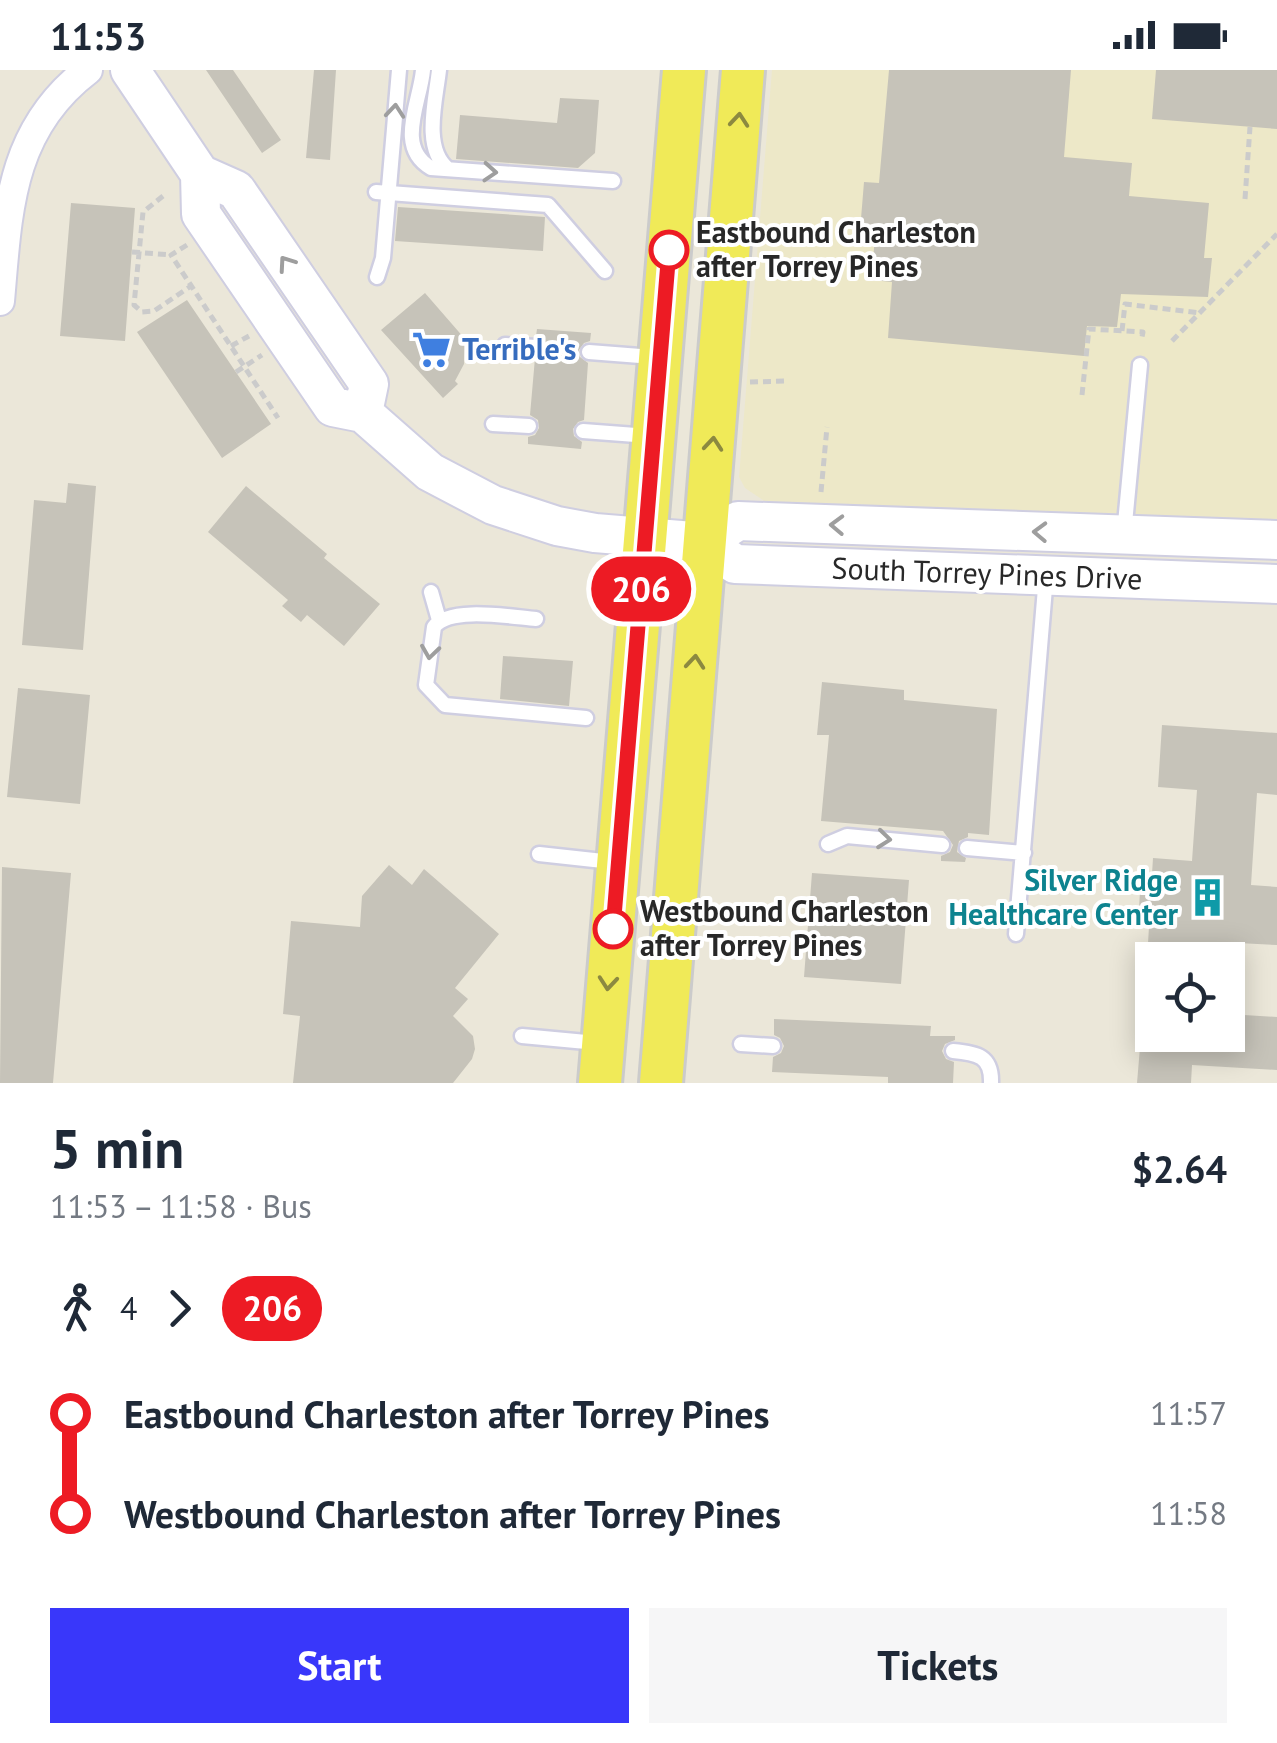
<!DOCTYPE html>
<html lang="en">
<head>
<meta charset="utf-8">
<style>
  :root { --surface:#fff; --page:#f6f6f7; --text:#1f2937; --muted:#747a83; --accent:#3937fa }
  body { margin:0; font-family:"PT Sans",sans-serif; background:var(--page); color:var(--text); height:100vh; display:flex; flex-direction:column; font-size:38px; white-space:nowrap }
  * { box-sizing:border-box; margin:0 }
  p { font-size:32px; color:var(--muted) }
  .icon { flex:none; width:55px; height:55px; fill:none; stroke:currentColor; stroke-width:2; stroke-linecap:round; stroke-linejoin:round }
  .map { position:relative; height:1013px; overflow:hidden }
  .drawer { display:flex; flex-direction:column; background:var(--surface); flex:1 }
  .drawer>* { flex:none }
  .badge { padding:0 20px; border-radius:32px; font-size:35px; line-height:65px }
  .controls { position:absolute; left:1135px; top:872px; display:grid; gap:20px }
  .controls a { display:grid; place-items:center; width:110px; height:110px; border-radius:0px; background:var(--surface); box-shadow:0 5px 25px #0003; font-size:50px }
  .map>.badge { position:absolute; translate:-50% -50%; box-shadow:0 0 0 5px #fff }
  .legs { display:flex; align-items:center; gap:15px; height:110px; padding:0 50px; font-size:32px }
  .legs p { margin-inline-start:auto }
  .headline { display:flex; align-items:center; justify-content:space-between; height:170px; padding:0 50px }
  h1 { font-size:55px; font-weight:700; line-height:75px }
  .primary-button { display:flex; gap:20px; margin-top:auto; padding:20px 50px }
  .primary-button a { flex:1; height:115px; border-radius:0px; background:var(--accent); color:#fff; font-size:40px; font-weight:700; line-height:115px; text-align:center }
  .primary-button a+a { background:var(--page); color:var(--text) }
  ul { padding:0 50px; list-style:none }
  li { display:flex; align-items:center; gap:35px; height:100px; font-size:38px }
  li i { display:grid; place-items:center; width:15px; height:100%; margin:0 12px; background:currentColor }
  li i::after { content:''; width:25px; height:25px; margin:-12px; border:8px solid; border-radius:50%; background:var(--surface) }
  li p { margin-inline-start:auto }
  li:first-child i { background:linear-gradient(#0000 50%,currentColor 0) }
  li:last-child i { background:linear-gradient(currentColor 50%,#0000 0) }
  .status { display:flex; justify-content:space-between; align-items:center; height:70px; padding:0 50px; background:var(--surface); direction:ltr }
  .status svg { height:28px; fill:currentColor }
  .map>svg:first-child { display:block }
  .education { fill:#ede8c8 }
  .building { fill:#c6c3b9 }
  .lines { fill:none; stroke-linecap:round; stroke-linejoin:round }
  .lane-casing { stroke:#cfcee1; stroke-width:19 }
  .street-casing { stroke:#cfcee1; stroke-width:32 }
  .secondary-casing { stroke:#cfcee1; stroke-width:42 }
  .primary-casing { stroke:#cbcbcb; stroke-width:48 }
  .path { stroke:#cbcbcb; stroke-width:5; stroke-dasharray:8 5; stroke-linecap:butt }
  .lane { stroke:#fff; stroke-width:14 }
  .street { stroke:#fff; stroke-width:28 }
  .secondary { stroke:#fff; stroke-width:38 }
  .primary { stroke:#f0ea58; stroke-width:42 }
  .oneway { stroke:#9e9e9e }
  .oneway2 { stroke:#8c8940 }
  .line-1-casing { stroke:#fff; stroke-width:22 }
  .line-1 { stroke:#ed1b24; stroke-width:15 }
  .stop-1-dot { fill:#fff; stroke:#ed1b24; stroke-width:5 }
  .labels { text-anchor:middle; stroke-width:8; stroke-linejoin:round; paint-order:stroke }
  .stop-label { font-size:30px; font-weight:bold; fill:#282828; stroke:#fff; text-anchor:start }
  .shop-label { font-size:30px; font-weight:bold; fill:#366cbe; stroke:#fff; text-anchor:start }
  .street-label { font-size:30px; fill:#282828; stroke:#fff }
  .culture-label { font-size:30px; font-weight:bold; fill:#0d838f; stroke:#fff; text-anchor:end }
</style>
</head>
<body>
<div class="status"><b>11:53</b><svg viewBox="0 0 49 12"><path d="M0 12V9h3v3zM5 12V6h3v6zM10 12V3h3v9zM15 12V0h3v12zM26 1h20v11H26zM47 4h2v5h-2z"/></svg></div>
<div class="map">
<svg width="1277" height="1013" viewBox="0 0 1277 1013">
  <rect width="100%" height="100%" fill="#ebe7d9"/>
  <!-- education -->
  <path class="education" d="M772,0H1277V450L766,432L745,418L739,407Z"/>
  <!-- building -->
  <path class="building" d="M206,0H233L281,70L262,83Z
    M314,0H336L330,90L306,88Z
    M889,0H1071L1064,87L1132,93L1129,126L1209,133L1204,188H1212L1208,227L1121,224L1117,257L1087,256L1084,286L888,268L892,212L872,210L875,162L860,161L864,112L879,113Z
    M1156,0H1277V59L1152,49Z
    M560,28L599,30L595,83L578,98L456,89L460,45L557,53Z
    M71,133L135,138L125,271L60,266Z
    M398,137L545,147L543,181L395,171Z
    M425,223L465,269L464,294L455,311L458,314L443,328L381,260Z
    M187,230L271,354L222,388L137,262Z
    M537,259L591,263L590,271L584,273L579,280L580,287L588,293L584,350L578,352L573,359L574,366L582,372L581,379L528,374V367L535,365L539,358L538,350L530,345L535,288L542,286L546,279L545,271L536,266Z
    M68,413L96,416L83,580L22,575L34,430L66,433Z
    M246,416L327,484L324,488L380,534L344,576L307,545L301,552L282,536L288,530L208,462Z
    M503,586L573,591L569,636L500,629Z
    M822,612L904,620V630L997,639L989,765L968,763V767L959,771L957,782L966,788L965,792L941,791V786L950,782L953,775L943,761L821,751L829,665H817Z
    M18,618L90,625L80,734L7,727Z
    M1162,655L1277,663V725L1257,723L1251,815L1277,817V875L1238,873L1236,890H1147L1150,840L1139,839L1141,803L1152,804L1153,788L1192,791L1197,720L1158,717Z
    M389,795L412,815L424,799L499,864L455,918L468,929L453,946L473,966L475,979L472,989L453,1013H293L300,946L283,944L291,851L360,857L362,826Z
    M2,797L71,803L53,1013H0Z
    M812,803L909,810L901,914L804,907Z
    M1228,944L1277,947V1000L1192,995L1191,1013H1137L1141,965H1228Z
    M774,949L931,956L930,966H955V970L945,974L942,981L946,989L954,992L953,1013H888V1007L772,1002L773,987L781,983L784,976L780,968L774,965Z"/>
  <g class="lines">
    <defs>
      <path id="lane" d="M423,0C420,33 395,77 431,98L613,111
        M439,0C436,29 422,78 448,99
        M376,122L548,135L605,201
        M377,207L383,188L399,0
        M505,275L536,277
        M589,282L653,287
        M493,354L529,356
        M583,361L649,366
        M1124,464L1140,295
        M431,522L439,550
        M536,549C511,547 449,536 434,557L426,615L445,635L586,648
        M828,774L847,766L942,775
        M967,778L1024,783
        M539,784L612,792
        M1016,864L1046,506
        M522,966L597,973
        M741,974L773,976
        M953,981C977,983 992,986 991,1013"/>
      <path id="street" d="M0,231C8,141 9,60 88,0"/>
      <path id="secondary" d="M130,0L200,104L236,120L369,314L363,343
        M200,104L201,144L333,337L363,343L430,402L493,435L557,456L595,463L705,472L735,494L1277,514
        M705,472L738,451L1277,470"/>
      <path id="primary" d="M600,1013L684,0
        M661,1013L743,0"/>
    </defs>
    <!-- lane casing -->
    <use href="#lane" class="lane-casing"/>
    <!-- street casing -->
    <use href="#street" class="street-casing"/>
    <!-- secondary casing -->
    <use href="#secondary" class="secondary-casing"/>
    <!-- primary casing -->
    <use href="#primary" class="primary-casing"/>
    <!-- path -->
    <path class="path" d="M163,126L143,142L134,235L142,242L154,241L191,216
      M1245,129L1250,57
      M187,175L171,185L278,348
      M132,182L171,185
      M1122,261L1125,234L1200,243
      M1172,271L1277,164
      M231,276L249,266
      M236,302L262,285
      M750,312L787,311
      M1082,325L1089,259L1143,262L1142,267
      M821,422L827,357"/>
    <!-- lane -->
    <use href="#lane" class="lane"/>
    <!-- street -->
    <use href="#street" class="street"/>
    <!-- secondary -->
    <use href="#secondary" class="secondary"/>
    <!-- primary -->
    <use href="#primary" class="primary"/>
  </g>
  <!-- one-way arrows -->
  <defs><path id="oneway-chevron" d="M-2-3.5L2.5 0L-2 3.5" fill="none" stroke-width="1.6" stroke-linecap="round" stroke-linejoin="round" transform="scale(2.5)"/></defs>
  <g class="oneway">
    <use href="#oneway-chevron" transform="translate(395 41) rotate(-85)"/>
    <use href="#oneway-chevron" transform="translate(490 102) rotate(4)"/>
    <use href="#oneway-chevron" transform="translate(286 193) rotate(-125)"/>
    <use href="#oneway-chevron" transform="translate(837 455) rotate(-178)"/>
    <use href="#oneway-chevron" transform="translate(1040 462) rotate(-178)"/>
    <use href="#oneway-chevron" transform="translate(430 582) rotate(98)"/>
    <use href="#oneway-chevron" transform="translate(884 769) rotate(6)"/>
  </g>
  <g class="oneway2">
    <use href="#oneway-chevron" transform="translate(739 50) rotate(-85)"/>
    <use href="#oneway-chevron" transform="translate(713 374) rotate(-85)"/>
    <use href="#oneway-chevron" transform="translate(695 592) rotate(-85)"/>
    <use href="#oneway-chevron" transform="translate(608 913) rotate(95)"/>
  </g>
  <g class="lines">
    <defs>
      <path id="line-1" d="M613,859L669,180"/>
    </defs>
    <!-- line-1 casing -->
    <use href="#line-1" class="line-1-casing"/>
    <!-- line-1 -->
    <use href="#line-1" class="line-1"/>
  </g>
  <!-- icons -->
  <defs>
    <symbol id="supermarket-bare" viewBox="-9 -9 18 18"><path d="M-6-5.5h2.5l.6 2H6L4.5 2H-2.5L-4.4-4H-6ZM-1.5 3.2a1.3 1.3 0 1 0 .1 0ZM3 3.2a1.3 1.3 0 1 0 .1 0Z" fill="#3f7fe0" stroke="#fff" stroke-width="2.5" paint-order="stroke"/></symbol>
    <symbol id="building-bare" viewBox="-9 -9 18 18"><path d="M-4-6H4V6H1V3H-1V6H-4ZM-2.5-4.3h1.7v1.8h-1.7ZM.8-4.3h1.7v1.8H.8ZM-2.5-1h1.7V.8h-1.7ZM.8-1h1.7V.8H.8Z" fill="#0f9aa8" stroke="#fff" stroke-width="2.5" paint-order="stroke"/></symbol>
  </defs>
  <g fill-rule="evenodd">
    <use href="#supermarket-bare" x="404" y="252" width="55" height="55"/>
    <use href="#building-bare" x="1180" y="800" width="55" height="55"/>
  </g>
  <!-- markers -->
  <g class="stop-1-dot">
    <circle cx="669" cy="180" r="18"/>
    <circle cx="613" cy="859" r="18"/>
  </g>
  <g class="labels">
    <!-- stop labels -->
    <g class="stop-label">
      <text x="696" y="173">Eastbound Charleston<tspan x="696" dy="34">after Torrey Pines</tspan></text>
      <text x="640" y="852">Westbound Charleston<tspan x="640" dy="34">after Torrey Pines</tspan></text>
    </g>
    <!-- shop labels -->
    <g class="shop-label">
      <text x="462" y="290">Terrible's</text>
    </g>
    <!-- street labels -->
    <g class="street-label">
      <text transform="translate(987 504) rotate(2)" y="10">South Torrey Pines Drive</text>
    </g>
    <!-- culture labels -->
    <g class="culture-label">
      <text x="1178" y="821">Silver Ridge<tspan x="1178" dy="34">Healthcare Center</tspan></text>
    </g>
  </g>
</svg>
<div class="controls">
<a><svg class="icon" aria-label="locate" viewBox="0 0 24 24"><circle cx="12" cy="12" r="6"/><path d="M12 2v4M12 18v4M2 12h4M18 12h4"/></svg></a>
</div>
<b class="badge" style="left:641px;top:519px;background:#ed1b24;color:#fff">206</b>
</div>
<section class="drawer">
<div class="headline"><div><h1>5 min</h1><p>11:53 – 11:58 · Bus</p></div><b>$2.64</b></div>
<div class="legs"><svg class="icon" aria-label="walk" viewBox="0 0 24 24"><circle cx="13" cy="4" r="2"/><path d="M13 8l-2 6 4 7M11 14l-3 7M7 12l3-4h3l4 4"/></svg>4<svg class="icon" aria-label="forward" viewBox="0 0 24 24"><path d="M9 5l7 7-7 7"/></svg><b class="badge" style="background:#ed1b24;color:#fff">206</b></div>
<ul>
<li><i style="color:#ed1b24"></i><b>Eastbound Charleston after Torrey Pines</b><p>11:57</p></li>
<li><i style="color:#ed1b24"></i><b>Westbound Charleston after Torrey Pines</b><p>11:58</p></li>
</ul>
<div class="primary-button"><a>Start</a><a>Tickets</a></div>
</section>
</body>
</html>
